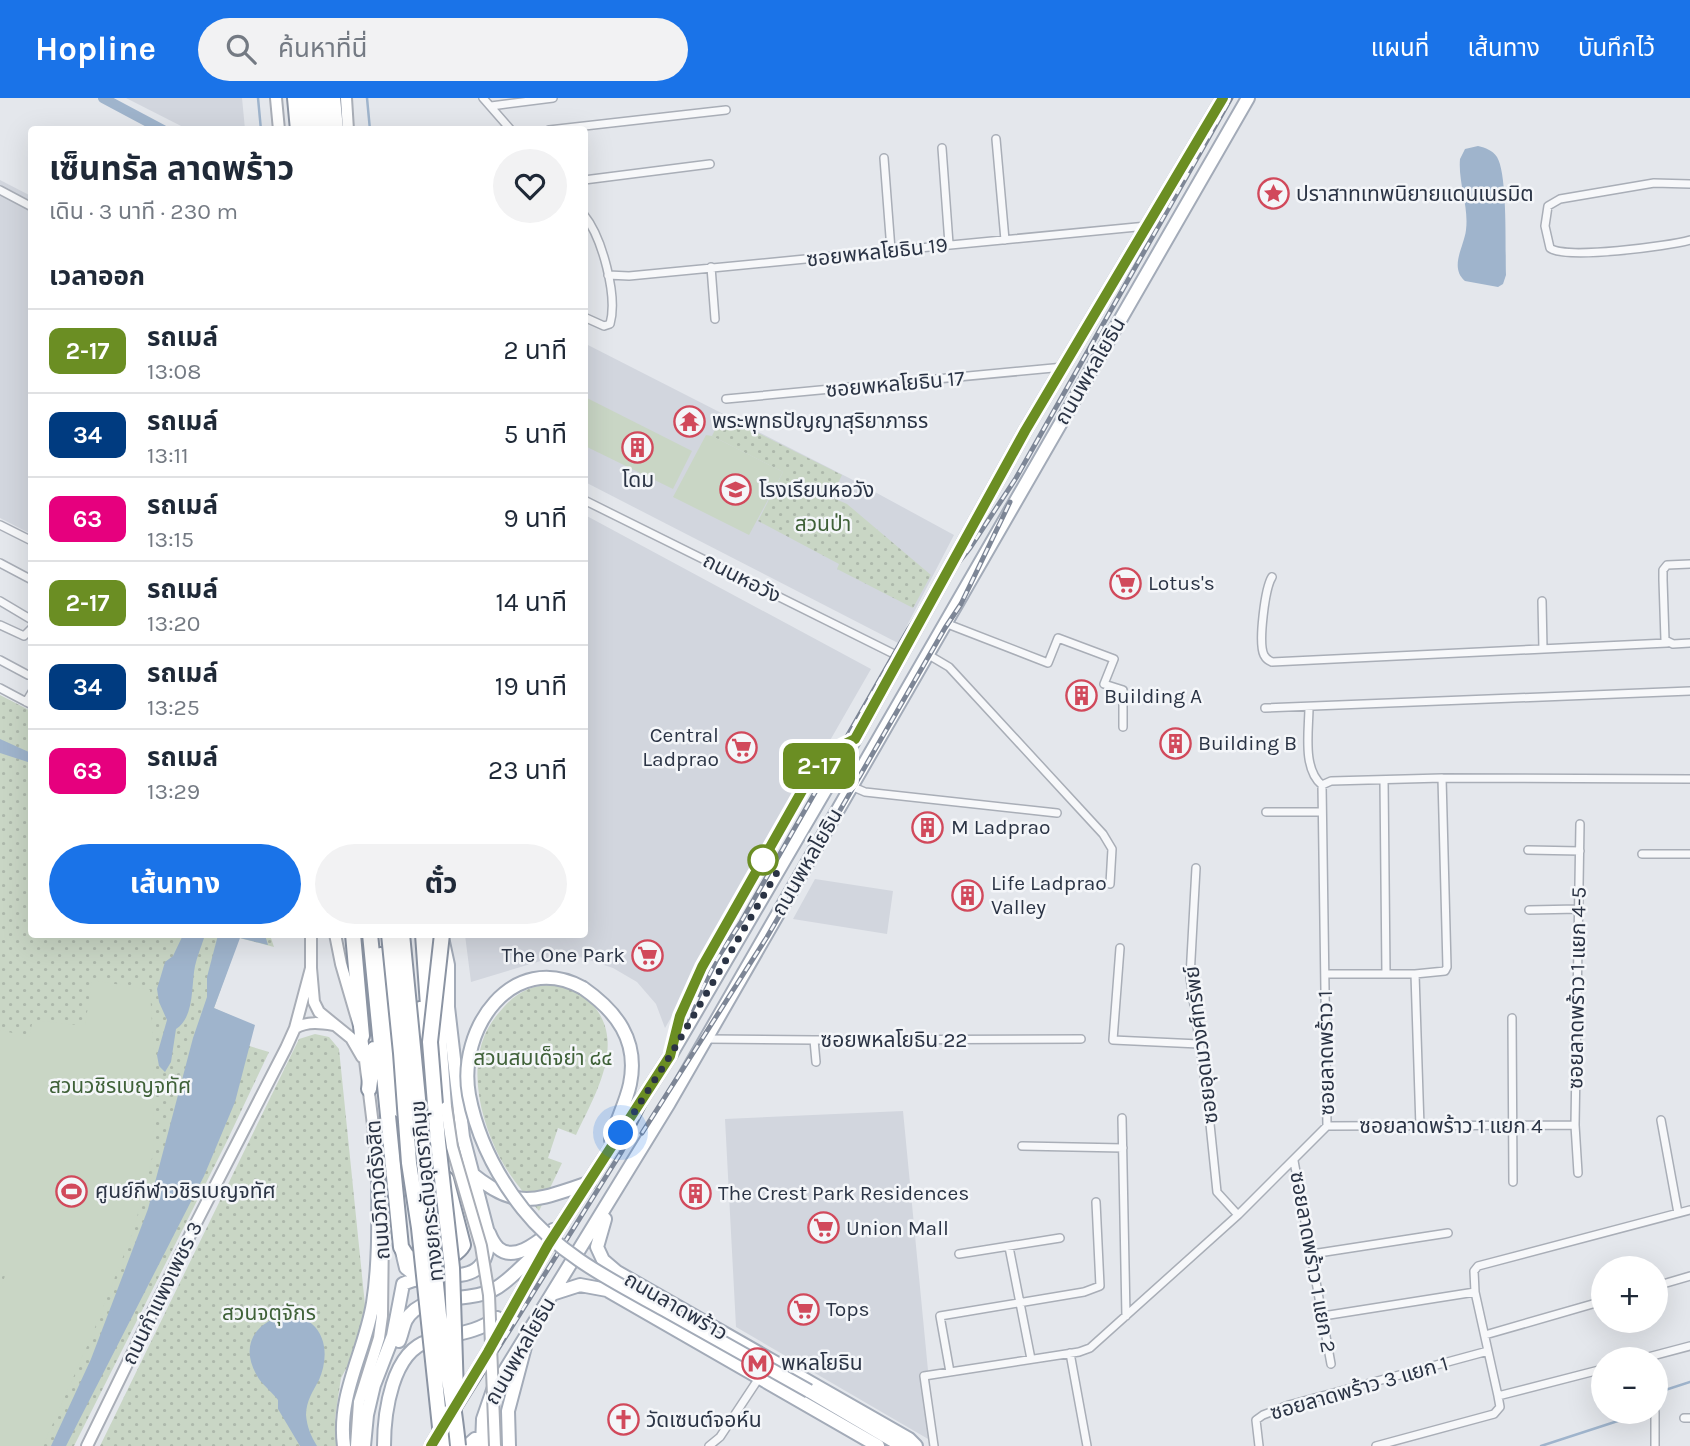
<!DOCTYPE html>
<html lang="th">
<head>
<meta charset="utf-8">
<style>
  :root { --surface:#fff; --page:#f2f2f3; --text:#1f2937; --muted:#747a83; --line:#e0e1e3; --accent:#1a73e8 }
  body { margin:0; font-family:Karla,"Noto Sans Thai",sans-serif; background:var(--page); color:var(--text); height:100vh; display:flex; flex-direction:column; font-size:26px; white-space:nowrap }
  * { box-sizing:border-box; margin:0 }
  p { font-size:23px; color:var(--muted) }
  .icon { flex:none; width:38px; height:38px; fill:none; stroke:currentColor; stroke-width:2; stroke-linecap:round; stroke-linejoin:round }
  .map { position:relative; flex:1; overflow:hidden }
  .sheet { position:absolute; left:28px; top:28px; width:560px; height:812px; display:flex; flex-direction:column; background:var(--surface); border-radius:7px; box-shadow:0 7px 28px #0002 }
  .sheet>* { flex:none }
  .badge { padding:0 14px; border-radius:10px; font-size:24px; line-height:46px }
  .fabs { position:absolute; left:1591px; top:1158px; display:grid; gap:14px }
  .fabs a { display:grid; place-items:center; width:77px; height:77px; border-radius:50%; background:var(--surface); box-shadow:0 7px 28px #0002; font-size:35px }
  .you { position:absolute; width:35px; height:35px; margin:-18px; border:5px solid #fff; border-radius:50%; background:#1a73e8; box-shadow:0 0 0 10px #1a73e833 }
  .map>.badge { position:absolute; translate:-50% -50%; box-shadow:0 0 0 4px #fff }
  h2 { padding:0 21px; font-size:26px; line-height:63px }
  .round { display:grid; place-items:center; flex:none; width:74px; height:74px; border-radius:37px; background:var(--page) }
  .summary { display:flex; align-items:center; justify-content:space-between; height:119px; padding:0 21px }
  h1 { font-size:33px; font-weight:700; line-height:52px }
  .action { display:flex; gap:14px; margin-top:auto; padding:14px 21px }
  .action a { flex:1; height:80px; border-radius:42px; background:var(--accent); color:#fff; font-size:28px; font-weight:700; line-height:80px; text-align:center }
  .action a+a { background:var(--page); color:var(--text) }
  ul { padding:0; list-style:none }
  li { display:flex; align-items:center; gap:21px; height:84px; padding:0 21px; border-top:2px solid var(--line) }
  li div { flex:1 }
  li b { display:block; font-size:26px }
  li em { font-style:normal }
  li .badge { min-width:77px; font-weight:700; text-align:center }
  header { display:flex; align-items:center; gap:42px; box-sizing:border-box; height:98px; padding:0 35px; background:var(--accent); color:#fff }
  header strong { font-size:33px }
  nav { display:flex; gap:38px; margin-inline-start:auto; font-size:24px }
  .search { width:490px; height:63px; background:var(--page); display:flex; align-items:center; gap:18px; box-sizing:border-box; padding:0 24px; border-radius:38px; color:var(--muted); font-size:26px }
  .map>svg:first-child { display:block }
  .built { fill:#d2d6de }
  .park { fill:url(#park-dots) }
  .pitch { fill:#c9d6c5 }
  .water { fill:#9fb4cc }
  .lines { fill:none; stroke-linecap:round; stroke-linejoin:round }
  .stream { stroke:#9fb4cc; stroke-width:2.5 }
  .canal { stroke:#9fb4cc; stroke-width:10 }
  .street-casing { stroke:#a9aeb7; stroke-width:10 }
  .secondary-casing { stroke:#a9aeb7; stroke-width:14 }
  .primary-casing { stroke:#a3abb8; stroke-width:16 }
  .highway-casing { stroke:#8b94a3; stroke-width:18 }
  .street { stroke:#f7f8fa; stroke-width:7 }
  .secondary { stroke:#fff; stroke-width:10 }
  .primary { stroke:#fff; stroke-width:12 }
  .highway { stroke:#fff; stroke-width:14 }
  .rail-casing { stroke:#7d8696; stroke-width:5 }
  .rail { stroke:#f4f6f9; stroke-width:2.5; stroke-dasharray:8; stroke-linecap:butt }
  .secondary-bridge-casing { stroke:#a9aeb7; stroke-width:14; stroke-linecap:butt }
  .primary-bridge-casing { stroke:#a3abb8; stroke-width:16; stroke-linecap:butt }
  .highway-bridge-casing { stroke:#8b94a3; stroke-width:18; stroke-linecap:butt }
  .secondary-bridge { stroke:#fff; stroke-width:10 }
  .primary-bridge { stroke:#fff; stroke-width:12 }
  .highway-bridge { stroke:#fff; stroke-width:14 }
  .line-casing { stroke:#fff; stroke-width:16 }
  .line { stroke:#6b8e23; stroke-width:10 }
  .walk { stroke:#2b3445; stroke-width:7; stroke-dasharray:0 12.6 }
  .stop-dot { fill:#fff; stroke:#6b8e23; stroke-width:3.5 }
  .labels { text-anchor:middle; stroke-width:5; stroke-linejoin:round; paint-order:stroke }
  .poi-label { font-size:21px; fill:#2b3445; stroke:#f4f6f9; text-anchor:start }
  .street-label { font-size:21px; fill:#2b3445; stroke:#f4f6f9 }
  .park-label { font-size:21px; fill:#3f6138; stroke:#f4f6f9 }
</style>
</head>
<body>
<header>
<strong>Hopline</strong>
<div class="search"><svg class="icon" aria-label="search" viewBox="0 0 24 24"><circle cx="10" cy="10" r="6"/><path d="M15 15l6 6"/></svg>ค้นหาที่นี่</div>
<nav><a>แผนที่</a><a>เส้นทาง</a><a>บันทึกไว้</a></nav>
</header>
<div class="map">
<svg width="1690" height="1348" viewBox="0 0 1690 1348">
  <defs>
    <pattern id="park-dots" width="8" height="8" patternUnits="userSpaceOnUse" patternTransform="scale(1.75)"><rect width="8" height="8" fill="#c9d6c5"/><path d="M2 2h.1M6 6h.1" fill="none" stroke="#adb8ab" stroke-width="1.8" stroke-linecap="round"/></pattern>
  </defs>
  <rect width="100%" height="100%" fill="#e4e7ec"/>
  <!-- built -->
  <path class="built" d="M126,0H242L245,31H187Z
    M0,82L31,98V436L0,420Z
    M584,245L851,381L954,437L898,545L585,384Z
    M585,417L871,571L665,930L656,906L637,884L613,870L580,859L544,862L471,884L465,837L584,836Z
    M815,781L893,793L887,836L793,821Z
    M903,1013L935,1345L736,1229L725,1021Z"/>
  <!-- park -->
  <path class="park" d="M722,317L842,377L831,399L847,406L931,477L913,510L837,471L839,466L758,423L783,374L712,338Z
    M0,597L31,613L32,836L270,837L274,849L239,840L214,910L243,923L236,944L269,954L226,1045L74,1348H0Z
    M552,886C569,887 578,893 590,904C629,943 594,998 576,1037L558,1030L548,1060L562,1065L539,1113C525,1096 510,1079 500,1060C478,1017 464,957 497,917C514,896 525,889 552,886Z
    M315,936L329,939L339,951L366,1217L359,1247L341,1280L335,1320L341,1348H100L299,941Z"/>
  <!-- pitch -->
  <path class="pitch" d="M585,299L692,353L673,391L585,348Z
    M706,337L712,338L783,374L749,437L673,399Z
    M92,882L150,892L154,961L153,1056L134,1131L92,1237L43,1348H0V1191L5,1178L0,1175V932L29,939L33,922L85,928Z"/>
  <!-- water -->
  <path class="water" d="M1478,48C1486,50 1492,52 1497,59C1508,77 1505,153 1506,177L1503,186L1498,189L1465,183C1449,169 1464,149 1466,132C1469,108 1458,85 1460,61L1465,51Z
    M0,641L31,655V665L0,655Z
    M183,837H201L204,840C201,849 197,859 195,868C191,887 195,919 176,931L171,964L165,974L159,968L157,957L167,922L159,904L157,891L165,864L173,858Z
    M218,837H265L268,847L240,840L214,910L255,927L235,1004L204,1078L66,1348H51L91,1261L148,1111L193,940L207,899V879Z
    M292,1216C299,1219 307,1221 312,1226C328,1240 327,1264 319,1282C313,1293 306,1303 306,1317C307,1329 311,1338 317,1348H300L278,1311V1302C273,1295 265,1289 259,1281C237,1247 256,1221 292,1216Z"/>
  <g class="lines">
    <!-- stream -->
    <path class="stream" d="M258,0L261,32
      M367,0L370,32
      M1656,1295L1690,1284
      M1541,1348L1627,1320V1314"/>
    <!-- canal -->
    <path class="canal" d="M103,0L163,32"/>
    <defs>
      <path id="street" d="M483,0L511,32
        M491,8L553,0
        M549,32L726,12
        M996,41L1005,142
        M942,50L949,146
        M884,60L891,152
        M584,82L710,66
        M1690,86L1654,85L1560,101L1548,108L1545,128L1550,150C1565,162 1669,148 1690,142
        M0,92L32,109
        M584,117C602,139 618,198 610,226L604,228L584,219
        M711,169L715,221
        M608,177L629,178L1147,128
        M726,301L1064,269
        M584,402L900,559
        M0,427L32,443
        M0,465L32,482
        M1690,466L1667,467L1663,472V482L1665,542L1673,546L1690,545
        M1272,479C1265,490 1258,545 1264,557C1266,561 1268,562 1272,564L1667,545
        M0,503L32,522
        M1542,503L1543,551
        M945,525L1048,565L1058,540L1114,561L1104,586L1123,592V629
        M0,527L24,538L32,530
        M927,556L949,569L1103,736L1112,751L1110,786
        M0,562L28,577
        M0,590L32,607
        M26,604L32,594
        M1309,609C1309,632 1302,671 1322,687
        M1265,610L1690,593
        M1384,682L1386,876
        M851,688L865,694L1057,715
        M1266,714H1321
        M1528,752L1580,753
        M1642,756H1690
        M1196,770L1190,879L1207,997L1217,1094L1238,1117
        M1529,812L1579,811
        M1120,850L1113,942L1199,946
        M1325,876H1415L1445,873L1447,869L1442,680
        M1415,876L1420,1029
        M1512,920L1513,1084
        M707,941L814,942L1081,941
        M814,942L816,964
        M1122,1020L1126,1218
        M1661,1022L1678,1115
        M1327,1028L1575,1027
        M1022,1048L1123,1050
        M1294,1063L1331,1266
        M1578,1075L1575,1027L1580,726
        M1009,1149L1031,1261
        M959,1156L1060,1140
        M1312,1156L1448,1135
        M1656,1188L1690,1178
        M1323,1218L1475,1194
        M1485,1237L1603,1203
        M1070,1255L1087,1348
        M1637,1262L1690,1248
        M950,1274L940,1218L1084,1194L1100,1188L1096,1104
        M1498,1298L1475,1194L1474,1173L1478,1168L1690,1112
        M1684,1320H1690
        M709,1348L720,1339L759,1280
        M934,1348L924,1278L1079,1254L1090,1250L1238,1117L1327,1028L1322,687L1331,683L1442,680L1690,681
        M1259,1348L1256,1322L1263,1317L1289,1307L1488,1253
        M1376,1348L1494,1316L1500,1309L1498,1298L1603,1271
        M1655,1348V1314"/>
      <path id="secondary" d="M276,0L279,32
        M346,0L348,32
        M311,836V870L314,904L319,914L351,940L362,959
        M335,836L341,866L362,938L379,1076
        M430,836L434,866
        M439,910L446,1009
        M295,930C308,923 321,925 334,927
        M87,1348L195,1127L286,950L295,930L311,870
        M356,1348L359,1304L379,1240L382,1218L383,1130"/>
      <path id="primary" d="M583,890C616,913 639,942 630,986C626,1005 616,1023 611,1042
        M471,1075C519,1114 535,1102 589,1085
        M605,1121L597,1149L603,1162L617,1174L909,1341L916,1348
        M489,1135C491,1140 494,1146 498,1150C515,1165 540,1142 553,1132
        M401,1149L406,1170L419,1180
        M552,1196L580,1187L607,1192L878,1348
        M399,1243C402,1236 403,1228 406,1222C422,1194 465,1205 491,1193C511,1183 524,1164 542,1151
        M809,1293L902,1348
        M344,1348C337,1297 365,1254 373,1205C380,1161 378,1114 378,1069
        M364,1348L367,1317L374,1287L393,1238L403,1186C440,1168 491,1197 488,1135L463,1039L448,909V867L443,844
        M384,1348C384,1315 392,1253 429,1243C454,1236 476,1235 497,1220
        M431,1348L488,1254L548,1147L670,958L855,641L1025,333L1223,0
        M467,1348L475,1341L488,1339
        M482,1348L483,1321L493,1292L669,1005L1248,0
        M509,1348L508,1313L526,1245"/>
      <path id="highway" d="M295,0L298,32
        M307,0L310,32
        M319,0L323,32
        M333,0L336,32
        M353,836L362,938
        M370,836L401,1149C403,1152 405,1156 407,1158C421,1171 455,1162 463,1147L446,1081
        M423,836L429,922
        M381,857L390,941
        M420,911L426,983
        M387,932L400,1012
        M369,991L374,951"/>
    </defs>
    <!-- street casing -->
    <use href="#street" class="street-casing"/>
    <!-- secondary casing -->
    <use href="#secondary" class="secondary-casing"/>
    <!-- primary casing -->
    <use href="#primary" class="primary-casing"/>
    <!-- highway casing -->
    <use href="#highway" class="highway-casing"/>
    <!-- street -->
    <use href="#street" class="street"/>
    <!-- secondary -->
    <use href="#secondary" class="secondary"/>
    <!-- primary -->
    <use href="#primary" class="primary"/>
    <!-- highway -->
    <use href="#highway" class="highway"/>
    <defs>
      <path id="rail" d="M642,1035L767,839L945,530L961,506L1010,404
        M437,1348L622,1053L717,861L741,824L908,532L930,500L970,450L1016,380L1231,0"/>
    </defs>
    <!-- rail casing -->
    <use href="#rail" class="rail-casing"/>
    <!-- rail -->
    <use href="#rail" class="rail"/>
    <defs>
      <path id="secondary-bridge" d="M446,1009L452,1049L481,1148L489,1197L495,1348"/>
      <path id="primary-bridge" d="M583,890C512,851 457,932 469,997C477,1039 497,1078 523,1111C560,1158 615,1184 665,1212C713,1239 761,1266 809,1293"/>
      <path id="highway-bridge" d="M389,836L401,955L409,1065L419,1130L442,1348
        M402,836L439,1217C445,1261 454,1304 458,1348
        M442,836L430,944L438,1044L452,1170L456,1295"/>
    </defs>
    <!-- secondary-bridge casing -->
    <use href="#secondary-bridge" class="secondary-bridge-casing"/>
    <!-- primary-bridge casing -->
    <use href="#primary-bridge" class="primary-bridge-casing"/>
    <!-- highway-bridge casing -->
    <use href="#highway-bridge" class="highway-bridge-casing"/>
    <!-- secondary-bridge -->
    <use href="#secondary-bridge" class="secondary-bridge"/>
    <!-- primary-bridge -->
    <use href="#primary-bridge" class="primary-bridge"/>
    <!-- highway-bridge -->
    <use href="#highway-bridge" class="highway-bridge"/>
  </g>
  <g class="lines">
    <defs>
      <path id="line" d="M431,1348L488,1254L548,1147L670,958L680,918L702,869L807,684L820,667L837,650L855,641L1025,333L1223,0"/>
    </defs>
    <!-- line casing -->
    <use href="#line" class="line-casing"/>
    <!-- line -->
    <use href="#line" class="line"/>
    <!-- walk -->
    <path class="walk" d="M621,1035L670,958L779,771L763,762"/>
  </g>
  <!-- icons -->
  <defs>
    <symbol id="sight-ring" viewBox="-11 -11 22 22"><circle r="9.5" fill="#f4f6f9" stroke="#d1495b" stroke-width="1.5"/><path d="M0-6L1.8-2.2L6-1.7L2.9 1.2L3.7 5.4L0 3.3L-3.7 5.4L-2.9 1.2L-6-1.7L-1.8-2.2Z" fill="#d1495b"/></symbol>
    <symbol id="temple-ring" viewBox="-11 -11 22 22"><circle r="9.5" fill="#f4f6f9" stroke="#d1495b" stroke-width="1.5"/><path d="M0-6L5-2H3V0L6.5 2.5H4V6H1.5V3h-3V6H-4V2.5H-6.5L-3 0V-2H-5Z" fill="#d1495b"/></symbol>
    <symbol id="building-ring" viewBox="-11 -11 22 22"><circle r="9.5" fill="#f4f6f9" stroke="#d1495b" stroke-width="1.5"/><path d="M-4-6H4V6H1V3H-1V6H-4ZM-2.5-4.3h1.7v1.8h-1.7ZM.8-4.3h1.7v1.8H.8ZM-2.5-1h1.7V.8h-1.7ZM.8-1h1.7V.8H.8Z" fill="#d1495b"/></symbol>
    <symbol id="school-ring" viewBox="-11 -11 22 22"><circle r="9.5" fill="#f4f6f9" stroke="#d1495b" stroke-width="1.5"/><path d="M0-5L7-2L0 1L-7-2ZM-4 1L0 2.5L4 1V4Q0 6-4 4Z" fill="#d1495b"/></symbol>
    <symbol id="supermarket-ring" viewBox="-11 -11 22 22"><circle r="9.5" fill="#f4f6f9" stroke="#d1495b" stroke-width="1.5"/><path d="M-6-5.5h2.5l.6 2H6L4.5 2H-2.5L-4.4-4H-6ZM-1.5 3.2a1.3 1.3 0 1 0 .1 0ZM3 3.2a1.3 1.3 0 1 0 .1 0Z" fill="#d1495b"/></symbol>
    <symbol id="stadium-ring" viewBox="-11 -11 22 22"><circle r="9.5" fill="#f4f6f9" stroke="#d1495b" stroke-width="1.5"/><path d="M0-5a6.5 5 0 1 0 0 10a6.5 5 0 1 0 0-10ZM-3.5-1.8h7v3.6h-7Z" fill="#d1495b"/></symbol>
    <symbol id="metro-ring" viewBox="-11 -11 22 22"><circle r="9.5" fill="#f4f6f9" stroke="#d1495b" stroke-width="1.5"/><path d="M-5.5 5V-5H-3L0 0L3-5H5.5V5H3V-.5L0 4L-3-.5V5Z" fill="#d1495b"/></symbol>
    <symbol id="church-ring" viewBox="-11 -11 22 22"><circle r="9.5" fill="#f4f6f9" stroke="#d1495b" stroke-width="1.5"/><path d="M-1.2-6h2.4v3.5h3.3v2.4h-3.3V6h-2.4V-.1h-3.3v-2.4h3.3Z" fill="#d1495b"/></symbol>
  </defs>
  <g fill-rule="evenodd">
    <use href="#sight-ring" x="1256" y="78" width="35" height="35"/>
    <use href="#temple-ring" x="672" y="306" width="35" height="35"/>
    <use href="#building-ring" x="620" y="332" width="35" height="35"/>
    <use href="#school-ring" x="718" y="374" width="35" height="35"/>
    <use href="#supermarket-ring" x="1108" y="468" width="35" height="35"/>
    <use href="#building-ring" x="1064" y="580" width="35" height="35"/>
    <use href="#building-ring" x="1158" y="628" width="35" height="35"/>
    <use href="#supermarket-ring" x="724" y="632" width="35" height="35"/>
    <use href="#building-ring" x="910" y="712" width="35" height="35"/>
    <use href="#building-ring" x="950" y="780" width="35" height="35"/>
    <use href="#supermarket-ring" x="630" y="840" width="35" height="35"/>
    <use href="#stadium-ring" x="54" y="1076" width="35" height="35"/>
    <use href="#building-ring" x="678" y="1078" width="35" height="35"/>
    <use href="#supermarket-ring" x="806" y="1112" width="35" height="35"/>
    <use href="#supermarket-ring" x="786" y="1194" width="35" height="35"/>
    <use href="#metro-ring" x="740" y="1248" width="35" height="35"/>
    <use href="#church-ring" x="606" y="1304" width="35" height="35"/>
  </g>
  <!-- markers -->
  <circle class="stop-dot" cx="763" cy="762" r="14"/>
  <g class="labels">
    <!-- poi labels -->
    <g class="poi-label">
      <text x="1296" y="103">ปราสาทเทพนิยายแดนเนรมิต</text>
      <text x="712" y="330">พระพุทธปัญญาสุริยาภาธร</text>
      <text x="638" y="389" text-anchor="middle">โดม</text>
      <text x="759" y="399">โรงเรียนหอวัง</text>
      <text x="1148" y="492">Lotus's</text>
      <text x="1104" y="605">Building A</text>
      <text x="719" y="644" text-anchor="end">Central<tspan x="719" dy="24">Ladprao</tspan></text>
      <text x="1198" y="652">Building B</text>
      <text x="951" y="736">M Ladprao</text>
      <text x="991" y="792">Life Ladprao<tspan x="991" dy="24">Valley</tspan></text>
      <text x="625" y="864" text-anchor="end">The One Park</text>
      <text x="95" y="1100">ศูนย์กีฬาวชิรเบญจทัศ</text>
      <text x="718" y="1102">The Crest Park Residences</text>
      <text x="846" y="1137">Union Mall</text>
      <text x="826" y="1218">Tops</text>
      <text x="781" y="1272">พหลโยธิน</text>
      <text x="646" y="1329">วัดเซนต์จอห์น</text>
    </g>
    <!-- street labels -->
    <g class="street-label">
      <text transform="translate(877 154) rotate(-6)" y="7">ซอยพหลโยธิน 19</text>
      <text transform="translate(1090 273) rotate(-60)" y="7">ถนนพหลโยธิน</text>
      <text transform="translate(895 286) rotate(-5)" y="7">ซอยพหลโยธิน 17</text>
      <text transform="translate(742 480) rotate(27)" y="7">ถนนหอวัง</text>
      <text transform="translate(807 764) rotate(-60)" y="7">ถนนพหลโยธิน</text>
      <text transform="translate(1577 890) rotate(-89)" y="7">ซอยลาดพร้าว 1 แยก 4-5</text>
      <text x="894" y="949">ซอยพหลโยธิน 22</text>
      <text transform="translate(1201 947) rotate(-97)" y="7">ซอยอุดมวงศ์ทรัพย์</text>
      <text transform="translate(1326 955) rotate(-91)" y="7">ซอยลาดพร้าว 1</text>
      <text x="1451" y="1035">ซอยลาดพร้าว 1 แยก 4</text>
      <text transform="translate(378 1092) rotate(-94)" y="7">ถนนวิภาวดีรังสิต</text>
      <text transform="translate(427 1093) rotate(-96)" y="7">ทางยกระดับอุตราภิมุข</text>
      <text transform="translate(1313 1164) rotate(80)" y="7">ซอยลาดพร้าว 1 แยก 2</text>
      <text transform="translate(162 1195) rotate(-64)" y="7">ถนนกำแพงเพชร 3</text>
      <text transform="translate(676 1208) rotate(30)" y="7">ถนนลาดพร้าว</text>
      <text transform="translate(520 1253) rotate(-60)" y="7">ถนนพหลโยธิน</text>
      <text transform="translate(1359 1290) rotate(-16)" y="7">ซอยลาดพร้าว 3 แยก 1</text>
    </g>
    <!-- park labels -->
    <g class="park-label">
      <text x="823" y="433">สวนป่า</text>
      <text x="543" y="967">สวนสมเด็จย่า ๘๔</text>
      <text x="120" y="995">สวนวชิรเบญจทัศ</text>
      <text x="269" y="1222">สวนจตุจักร</text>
    </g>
  </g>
</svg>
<div class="fabs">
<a>+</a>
<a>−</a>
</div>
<div class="you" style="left:621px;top:1035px"></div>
<b class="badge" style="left:819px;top:668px;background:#6b8e23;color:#fff">2-17</b>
<section class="sheet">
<div class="summary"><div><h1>เซ็นทรัล ลาดพร้าว</h1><p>เดิน · 3 นาที · 230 m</p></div><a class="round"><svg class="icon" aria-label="heart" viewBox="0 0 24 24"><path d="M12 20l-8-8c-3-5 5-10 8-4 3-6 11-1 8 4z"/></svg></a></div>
<h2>เวลาออก</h2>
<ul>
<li><span class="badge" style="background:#6b8e23;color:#fff">2-17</span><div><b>รถเมล์</b><p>13:08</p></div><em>2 นาที</em></li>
<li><span class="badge" style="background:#003b80;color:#fff">34</span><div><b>รถเมล์</b><p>13:11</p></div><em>5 นาที</em></li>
<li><span class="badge" style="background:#e6007e;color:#fff">63</span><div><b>รถเมล์</b><p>13:15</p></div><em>9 นาที</em></li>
<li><span class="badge" style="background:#6b8e23;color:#fff">2-17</span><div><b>รถเมล์</b><p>13:20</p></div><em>14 นาที</em></li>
<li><span class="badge" style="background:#003b80;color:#fff">34</span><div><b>รถเมล์</b><p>13:25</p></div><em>19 นาที</em></li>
<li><span class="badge" style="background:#e6007e;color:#fff">63</span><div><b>รถเมล์</b><p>13:29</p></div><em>23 นาที</em></li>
</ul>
<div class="action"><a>เส้นทาง</a><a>ตั๋ว</a></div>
</section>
</div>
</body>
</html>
